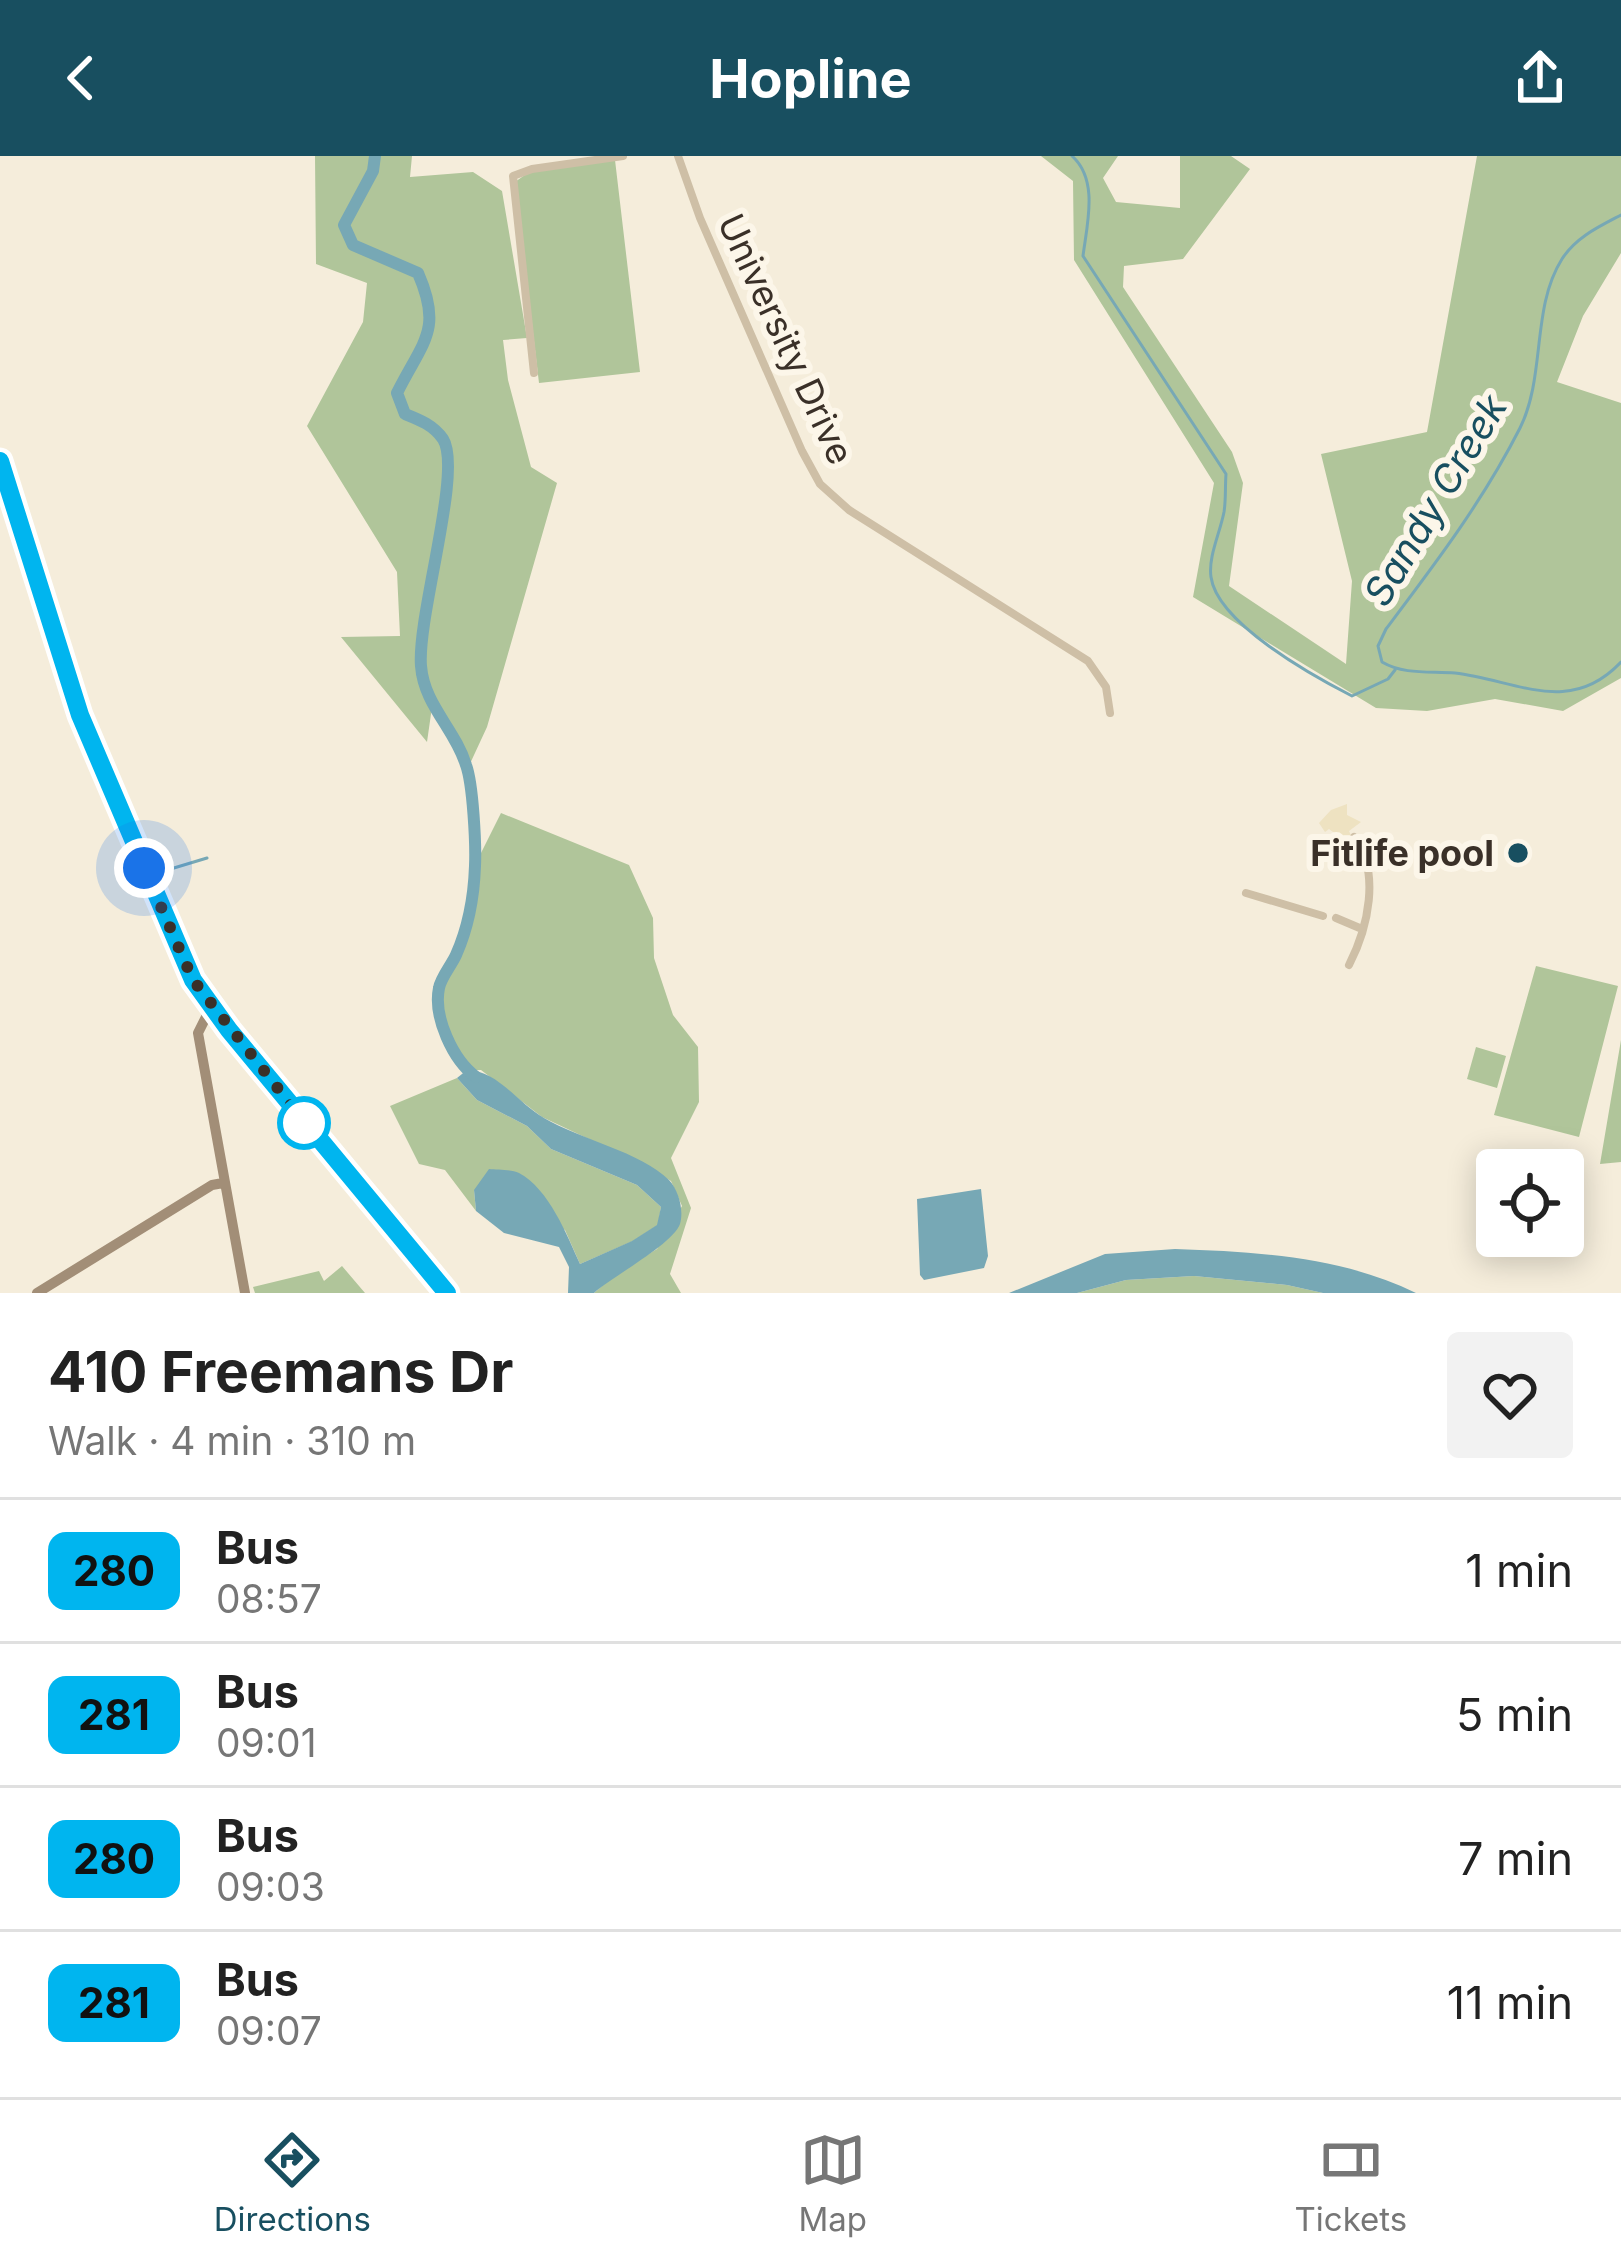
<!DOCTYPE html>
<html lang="en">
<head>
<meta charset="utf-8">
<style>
  :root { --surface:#fff; --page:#f2f2f2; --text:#222; --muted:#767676; --line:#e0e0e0; --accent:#184f60 }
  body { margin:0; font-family:Inter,sans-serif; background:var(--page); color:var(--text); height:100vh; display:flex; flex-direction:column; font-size:45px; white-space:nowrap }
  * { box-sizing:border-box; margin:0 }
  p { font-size:39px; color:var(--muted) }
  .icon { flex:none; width:66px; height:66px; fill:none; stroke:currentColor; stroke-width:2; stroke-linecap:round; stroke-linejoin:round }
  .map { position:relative; height:1137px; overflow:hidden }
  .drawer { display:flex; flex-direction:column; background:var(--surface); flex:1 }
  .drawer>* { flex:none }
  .badge { padding:0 24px; border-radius:18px; font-size:42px; line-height:78px }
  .fabs { position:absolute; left:1476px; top:993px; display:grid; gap:24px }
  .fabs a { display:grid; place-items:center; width:108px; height:108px; border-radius:12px; background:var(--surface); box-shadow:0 6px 30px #0003; font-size:60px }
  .you { position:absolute; width:60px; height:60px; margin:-30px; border:9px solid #fff; border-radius:50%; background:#1a73e8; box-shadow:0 0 0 18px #1a73e833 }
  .map>.badge { position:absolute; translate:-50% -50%; box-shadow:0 0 0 6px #fff }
  .round { display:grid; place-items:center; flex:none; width:126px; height:126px; border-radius:12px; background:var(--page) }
  .headline { display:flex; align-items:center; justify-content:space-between; height:204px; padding:0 48px }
  h1 { font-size:57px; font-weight:700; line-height:90px }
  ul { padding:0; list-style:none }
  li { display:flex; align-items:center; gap:36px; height:144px; padding:0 48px; border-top:3px solid var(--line) }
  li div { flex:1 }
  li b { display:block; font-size:45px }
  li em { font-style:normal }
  li .badge { min-width:132px; font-weight:700; text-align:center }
  header { display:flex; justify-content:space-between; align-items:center; height:156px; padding:0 48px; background:var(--accent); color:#fff; font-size:54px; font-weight:700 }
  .tabs { display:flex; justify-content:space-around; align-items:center; height:168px; border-top:3px solid var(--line); background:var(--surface); font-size:33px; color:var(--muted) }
  .tabs a { display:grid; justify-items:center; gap:6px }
  .tabs .current { color:var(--accent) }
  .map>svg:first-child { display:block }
  .green { fill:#b0c59a }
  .plaza { fill:#eee2c1 }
  .water { fill:#77a8b5 }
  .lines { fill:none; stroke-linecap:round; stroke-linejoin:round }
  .stream { stroke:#77a8b5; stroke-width:3 }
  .river { stroke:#77a8b5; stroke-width:12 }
  .street { stroke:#cebfa6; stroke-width:8 }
  .secondary { stroke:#a28e77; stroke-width:10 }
  .line-casing { stroke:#fff; stroke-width:27 }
  .line { stroke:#00b5ef; stroke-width:18 }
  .walk { stroke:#3a3028; stroke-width:12; stroke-dasharray:0 21.6 }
  .poi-dot { fill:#184f60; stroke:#fcf6e9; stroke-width:4.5 }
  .stop-dot { fill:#fff; stroke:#00b5ef; stroke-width:6 }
  .labels { text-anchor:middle; stroke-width:12; stroke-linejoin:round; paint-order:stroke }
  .street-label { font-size:36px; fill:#3a3028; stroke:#fcf6e9 }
  .poi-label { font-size:36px; font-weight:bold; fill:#3a3028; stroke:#fcf6e9; text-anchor:end }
  .water-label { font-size:39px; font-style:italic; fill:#184f60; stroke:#fcf6e9 }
</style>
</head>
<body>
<header><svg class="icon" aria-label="back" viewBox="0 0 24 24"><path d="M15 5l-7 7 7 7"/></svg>Hopline<svg class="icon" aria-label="share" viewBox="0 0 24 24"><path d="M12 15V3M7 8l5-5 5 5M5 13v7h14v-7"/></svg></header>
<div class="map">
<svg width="1621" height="1137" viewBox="0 0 1621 1137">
  <rect width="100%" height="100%" fill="#f5eddb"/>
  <!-- green -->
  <path class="green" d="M315,0H412L410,21L473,16L502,35L527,182L503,184L508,224L531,311L557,327L487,571L468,612L452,579L432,551L427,586L341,481L400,480L397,416L307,270L363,166L367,127L316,108Z
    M1041,0H1118L1103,22L1116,46L1180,52V0H1231L1250,13L1183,103L1124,110L1123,131L1232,296L1243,327L1229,430L1346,508L1352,425L1321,298L1427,276L1477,0H1621V97L1583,160L1557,226L1621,247V522L1563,555L1495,543L1427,555L1376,552L1193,441L1214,327L1074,104L1073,25Z
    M615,4L640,216L539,227L515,26L529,16Z
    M501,657L629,709L653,762L654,802L673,859L698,891L699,946L671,1002L691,1052L670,1118L681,1137H594L618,1116L657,1093L682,1050L671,1025L642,1008L542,961L481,914H467L439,865V831L457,796L469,762L475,709Z
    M1536,810L1618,830L1579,981L1494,959Z
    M1621,884V1006L1600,1008Z
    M1476,891L1506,900L1497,932L1467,923Z
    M457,922L477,944L527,970L551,993L637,1029L661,1051L658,1069L633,1085L580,1108L565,1074L474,1034L476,1055L445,1014L419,1008L390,950Z
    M342,1110L365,1137H255L253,1131L319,1115L324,1125Z
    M1194,1120L1287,1129L1323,1137H1077L1126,1124Z"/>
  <!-- plaza -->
  <path class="plaza" d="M1347,648V659L1361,666L1349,675L1354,686L1346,710L1330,706L1337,679L1329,673L1325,676L1319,667L1331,654Z"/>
  <!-- water -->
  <path class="water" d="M467,914C497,914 518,947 544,962C579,983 641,996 669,1024C679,1035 684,1054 680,1068C673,1088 613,1120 594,1137H568L569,1111L559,1091L504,1077L476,1055L474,1034L489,1013C497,1014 511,1013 519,1017C549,1033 567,1079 580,1108L632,1085L657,1069L661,1051L637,1029L551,993L527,970L477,944L457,922Z
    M981,1033L988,1100L984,1112L924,1124L920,1119L917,1043Z
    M1175,1093C1258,1096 1340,1100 1416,1137H1323L1287,1129L1194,1120L1126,1124L1077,1137H1009L1105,1098Z"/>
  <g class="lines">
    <!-- stream -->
    <path class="stream" d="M1072,0C1099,24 1087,68 1083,100L1226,318C1225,331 1226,344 1224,356C1220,377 1208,401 1211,421C1217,467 1313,520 1352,540L1388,523L1395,514
      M1621,59C1600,70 1576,81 1562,103C1531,152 1546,220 1520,272C1483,345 1435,408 1386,473L1378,490L1382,506C1404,519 1430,515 1455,517C1516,524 1569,561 1621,506
      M154,718L207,702
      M125,728L142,723"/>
    <!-- river -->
    <path class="river" d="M375,0L373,15L344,69L353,89L418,117C443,174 423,185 397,237L405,258C420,264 433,269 443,283C463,314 417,460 421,510C424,549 455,573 466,609C473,628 476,688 475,710C474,739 468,772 456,799C451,810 441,821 439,832C433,861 453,904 476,921"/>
    <!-- street -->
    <path class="street" d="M678,0L700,62L802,295L820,328L849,354L1088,505L1106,531L1110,557
      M534,217L513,20L532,13L623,0
      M1246,737L1323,760
      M1336,762L1362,773
      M1349,809C1368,772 1381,716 1354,681"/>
    <!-- secondary -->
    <path class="secondary" d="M0,304L79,559L193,824L229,874L447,1137
      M211,851L198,877L245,1137
      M37,1137L212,1029L223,1027"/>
  </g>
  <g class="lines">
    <defs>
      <path id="line" d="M0,305L80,559L193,824L229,874L447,1137"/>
    </defs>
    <!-- line casing -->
    <use href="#line" class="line-casing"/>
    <!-- line -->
    <use href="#line" class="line"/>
    <!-- walk -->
    <path class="walk" d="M144,712L193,824L308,971L304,967"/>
  </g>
  <!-- markers -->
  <circle class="poi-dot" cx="1518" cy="697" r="12"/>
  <circle class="stop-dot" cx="304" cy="967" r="24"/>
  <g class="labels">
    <!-- street labels -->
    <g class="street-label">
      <text transform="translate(786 183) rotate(65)" y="13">University Drive</text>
    </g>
    <!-- poi labels -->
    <g class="poi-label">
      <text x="1494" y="710">Fitlife pool</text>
    </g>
    <!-- water labels -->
    <g class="water-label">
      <text transform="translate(1435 344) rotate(-59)" y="14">Sandy Creek</text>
    </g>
  </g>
</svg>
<div class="fabs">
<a><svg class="icon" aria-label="locate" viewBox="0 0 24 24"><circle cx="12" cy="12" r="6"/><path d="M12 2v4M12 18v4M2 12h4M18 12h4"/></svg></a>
</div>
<div class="you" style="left:144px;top:712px"></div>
</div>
<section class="drawer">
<div class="headline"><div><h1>410 Freemans Dr</h1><p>Walk · 4 min · 310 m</p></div><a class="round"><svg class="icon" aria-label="heart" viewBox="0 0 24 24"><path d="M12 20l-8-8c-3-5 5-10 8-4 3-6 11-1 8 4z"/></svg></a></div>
<ul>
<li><span class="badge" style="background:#00b5ef;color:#111">280</span><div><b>Bus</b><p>08:57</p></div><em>1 min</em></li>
<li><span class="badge" style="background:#00b5ef;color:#111">281</span><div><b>Bus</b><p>09:01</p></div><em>5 min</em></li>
<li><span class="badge" style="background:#00b5ef;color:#111">280</span><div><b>Bus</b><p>09:03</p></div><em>7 min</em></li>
<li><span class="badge" style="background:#00b5ef;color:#111">281</span><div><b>Bus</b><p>09:07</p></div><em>11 min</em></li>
</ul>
</section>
<nav class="tabs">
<a class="current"><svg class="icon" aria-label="directions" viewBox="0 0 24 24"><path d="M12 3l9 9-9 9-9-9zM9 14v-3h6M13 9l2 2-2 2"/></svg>Directions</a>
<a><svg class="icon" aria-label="map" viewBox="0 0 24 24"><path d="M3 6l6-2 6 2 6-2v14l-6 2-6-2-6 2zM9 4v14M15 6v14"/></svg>Map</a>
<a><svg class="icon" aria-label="tickets" viewBox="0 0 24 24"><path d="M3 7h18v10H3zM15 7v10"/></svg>Tickets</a>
</nav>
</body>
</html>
